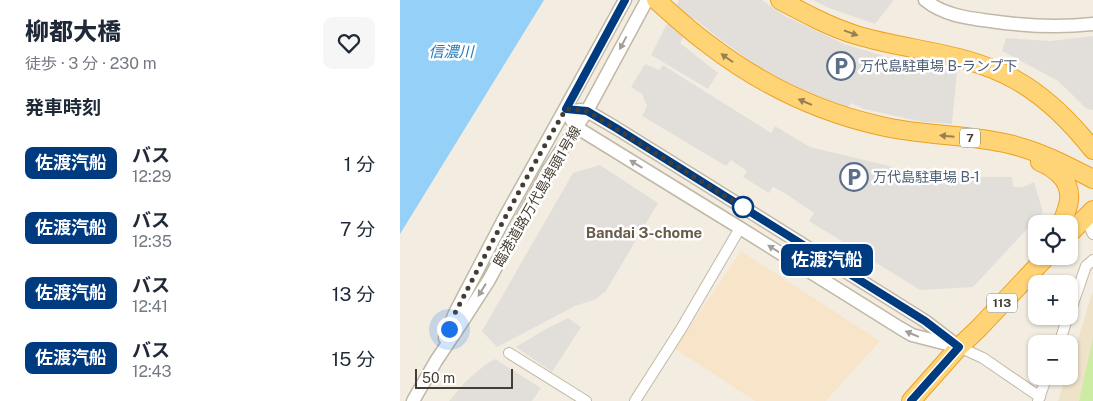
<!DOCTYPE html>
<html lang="ja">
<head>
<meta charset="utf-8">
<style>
  :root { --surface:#fff; --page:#f6f6f7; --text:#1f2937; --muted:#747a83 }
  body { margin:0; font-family:"Public Sans","Noto Sans JP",sans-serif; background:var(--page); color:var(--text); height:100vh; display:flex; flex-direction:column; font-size:19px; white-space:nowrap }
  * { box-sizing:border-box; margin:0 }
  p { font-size:16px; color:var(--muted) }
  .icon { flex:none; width:28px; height:28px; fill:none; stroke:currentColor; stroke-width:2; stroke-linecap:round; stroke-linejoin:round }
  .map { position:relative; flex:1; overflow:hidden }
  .details { display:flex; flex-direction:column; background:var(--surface); width:400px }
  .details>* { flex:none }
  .badge { padding:0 10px; border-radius:8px; font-size:18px; line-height:32px }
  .controls { position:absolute; left:628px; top:215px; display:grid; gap:10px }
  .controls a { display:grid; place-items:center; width:50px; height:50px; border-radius:10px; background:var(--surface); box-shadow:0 1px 4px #0004; font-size:25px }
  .scale { position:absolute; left:15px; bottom:12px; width:98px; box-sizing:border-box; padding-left:5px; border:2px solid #443d31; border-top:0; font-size:14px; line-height:18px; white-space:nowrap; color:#443d31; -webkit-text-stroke:4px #fff; paint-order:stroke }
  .you { position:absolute; width:25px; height:25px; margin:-12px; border:4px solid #fff; border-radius:50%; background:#1a73e8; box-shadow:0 0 0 8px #1a73e833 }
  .map>.badge { position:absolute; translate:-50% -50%; box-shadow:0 0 0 2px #fff }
  h2 { padding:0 25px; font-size:19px; line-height:45px }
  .round { display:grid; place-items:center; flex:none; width:52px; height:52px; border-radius:10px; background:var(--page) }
  .head { display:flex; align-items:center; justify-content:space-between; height:85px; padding:0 25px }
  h1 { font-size:24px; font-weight:800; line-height:38px }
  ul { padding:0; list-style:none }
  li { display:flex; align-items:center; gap:15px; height:65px; padding:0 25px }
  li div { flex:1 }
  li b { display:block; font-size:19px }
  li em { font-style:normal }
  li .badge { min-width:55px; font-weight:700; text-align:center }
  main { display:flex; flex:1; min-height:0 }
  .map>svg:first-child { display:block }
  .commercial { fill:#f8e4c9 }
  .education { fill:#eee3c9 }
  .garden { fill:#cceca4 }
  .parking { fill:#e2dfdb }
  .water { fill:#95d0f8 }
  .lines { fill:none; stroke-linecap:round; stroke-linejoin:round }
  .minor-casing { stroke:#c1b8a6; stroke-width:12 }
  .tertiary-casing { stroke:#c1b8a6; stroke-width:15 }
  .trunk-casing { stroke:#eea120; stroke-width:20 }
  .minor { stroke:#fff; stroke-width:10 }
  .tertiary { stroke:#fff; stroke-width:12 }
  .trunk { stroke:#ffd477; stroke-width:18 }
  .oneway { fill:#988150 }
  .oneway2 { fill:#a29e98 }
  .line-casing { stroke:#fff; stroke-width:11 }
  .line { stroke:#003b80; stroke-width:8 }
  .walk { stroke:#443d31; stroke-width:5; stroke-dasharray:0 9 }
  .stop-dot { fill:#fff; stroke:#003b80; stroke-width:2.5 }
  .labels { text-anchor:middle; stroke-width:5; stroke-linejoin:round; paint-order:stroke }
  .shield { fill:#fff; stroke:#7c776f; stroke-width:1 }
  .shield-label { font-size:12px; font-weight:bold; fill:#443d31 }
  .service-label { font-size:14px; fill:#4e5e75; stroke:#fff; text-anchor:start }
  .street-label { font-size:14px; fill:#443d31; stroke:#fff }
  .water-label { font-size:15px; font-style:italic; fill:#207aba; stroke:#fff }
  .neighbourhood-label { font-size:15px; font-weight:bold; fill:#685b47; stroke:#fff }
</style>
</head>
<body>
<main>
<section class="details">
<div class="head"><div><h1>柳都大橋</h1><p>徒歩 · 3 分 · 230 m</p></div><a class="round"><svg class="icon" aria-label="heart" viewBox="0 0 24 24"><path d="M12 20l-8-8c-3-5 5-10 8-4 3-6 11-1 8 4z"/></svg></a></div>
<h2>発車時刻</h2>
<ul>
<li><span class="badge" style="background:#003b80;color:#fff">佐渡汽船</span><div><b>バス</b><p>12:29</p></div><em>1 分</em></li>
<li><span class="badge" style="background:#003b80;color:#fff">佐渡汽船</span><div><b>バス</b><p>12:35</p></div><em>7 分</em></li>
<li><span class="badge" style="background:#003b80;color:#fff">佐渡汽船</span><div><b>バス</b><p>12:41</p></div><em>13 分</em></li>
<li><span class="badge" style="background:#003b80;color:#fff">佐渡汽船</span><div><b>バス</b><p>12:43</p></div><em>15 分</em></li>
</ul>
</section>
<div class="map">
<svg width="693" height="401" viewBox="0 0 693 401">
  <rect width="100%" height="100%" fill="#f3ede1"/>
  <!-- commercial -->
  <path class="commercial" d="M341,251L480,341L426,401H355L275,349Z"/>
  <!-- education -->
  <path class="education" d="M693,291V401H658L666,376H669V367Z"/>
  <!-- garden -->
  <path class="garden" d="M693,338V401H679Z"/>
  <!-- parking -->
  <path class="parking" d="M279,0H362L385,16L444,44L497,60L557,71L552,124L523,122L464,109L451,103L446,109L407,93L369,75L313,34L294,18L280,43L318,73L308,89L251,55Z
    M413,0H494L475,24L429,8Z
    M693,36V110L687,109L658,81L602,51L606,38L650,41Z
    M245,64L259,70L263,65L371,133L375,126L410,147L523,174L573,177H612L613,187H623L634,182L643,212L573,287L520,290L409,221L414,213L383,192L373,187L369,193L343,177L347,171L331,160L326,166L242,116L247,106L242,94L231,87Z
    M200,165L258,203L206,291L196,299L175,306L97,347L82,331L173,173Z
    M168,318L181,327L152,372L116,347L144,330Z
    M95,359L141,388L132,401H49L66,381L85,365Z"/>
  <!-- water -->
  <path class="water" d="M0,0H144L0,234Z"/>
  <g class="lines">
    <defs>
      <path id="minor" d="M685,218L693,234
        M669,315L686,266L693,260
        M659,344L668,316
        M559,347L583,358L640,397
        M109,353L186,401
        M235,401L281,329L340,228
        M638,401L647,376"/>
      <path id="tertiary" d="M525,0C543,15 567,18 590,21C624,26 658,28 693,24
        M165,109L176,127L340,228L500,328L512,335L559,347
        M180,110L187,111L216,128L525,321L555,344
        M45,338L55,313L104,219L165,109L225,0
        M13,401L36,361L62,322L89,280L149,169L187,111L247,0"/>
      <path id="trunk" d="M256,0C273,15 290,31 308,44C360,84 418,112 481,126C523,136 567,134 609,144C639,151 666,165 693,179
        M380,0C404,13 430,27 456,35C509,51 565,52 614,79C645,96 671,122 693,150
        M640,162C648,165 654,169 660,175C675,190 669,207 661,224
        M669,234L693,210
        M511,401L559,347L579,328L647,256"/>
    </defs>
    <!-- minor casing -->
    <use href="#minor" class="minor-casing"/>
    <!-- tertiary casing -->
    <use href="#tertiary" class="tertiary-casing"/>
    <!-- trunk casing -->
    <use href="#trunk" class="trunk-casing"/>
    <!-- minor -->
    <use href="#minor" class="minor"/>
    <!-- tertiary -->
    <use href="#tertiary" class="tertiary"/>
    <!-- trunk -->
    <use href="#trunk" class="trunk"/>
  </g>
  <!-- one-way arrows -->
  <defs><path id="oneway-solid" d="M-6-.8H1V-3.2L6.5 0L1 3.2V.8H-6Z" transform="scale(1.25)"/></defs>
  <g class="oneway">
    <use href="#oneway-solid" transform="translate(451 33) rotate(20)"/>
    <use href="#oneway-solid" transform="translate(327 58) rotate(-145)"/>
    <use href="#oneway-solid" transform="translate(405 102) rotate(-157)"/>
    <use href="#oneway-solid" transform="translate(547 136) rotate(-175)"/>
  </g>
  <g class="oneway2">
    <use href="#oneway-solid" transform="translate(223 43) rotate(118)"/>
    <use href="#oneway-solid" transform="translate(236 164) rotate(-149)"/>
    <use href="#oneway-solid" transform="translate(374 249) rotate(-148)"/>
    <use href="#oneway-solid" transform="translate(82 290) rotate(122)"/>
    <use href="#oneway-solid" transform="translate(512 334) rotate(-157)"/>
  </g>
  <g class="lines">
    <defs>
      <path id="line" d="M225,0L166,109L187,111L216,128L525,321L559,347L511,401"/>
    </defs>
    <!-- line casing -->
    <use href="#line" class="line-casing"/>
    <!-- line -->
    <use href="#line" class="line"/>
    <!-- walk -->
    <path class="walk" d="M49,329L55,313C91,244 126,176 166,109L187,111L343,207"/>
  </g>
  <!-- icons -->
  <defs>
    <symbol id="parking-ring" viewBox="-11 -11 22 22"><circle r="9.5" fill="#fff" stroke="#5c6f8a" stroke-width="1.5"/><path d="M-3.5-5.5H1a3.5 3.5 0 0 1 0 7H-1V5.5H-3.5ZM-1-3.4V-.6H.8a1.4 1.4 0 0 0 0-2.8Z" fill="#5c6f8a"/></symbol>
  </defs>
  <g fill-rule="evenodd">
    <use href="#parking-ring" x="425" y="50" width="32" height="32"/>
    <use href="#parking-ring" x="438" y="161" width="32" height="32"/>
  </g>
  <!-- markers -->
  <circle class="stop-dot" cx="343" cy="207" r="10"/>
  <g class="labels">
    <!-- shield labels -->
    <g class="shield">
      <rect x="560" y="128.5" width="20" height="19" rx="4"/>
      <rect x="587" y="293.5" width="30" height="19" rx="4"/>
    </g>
    <g class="shield-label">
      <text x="570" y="142">7</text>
      <text x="602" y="307">113</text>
    </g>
    <!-- service labels -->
    <g class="service-label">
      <text x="460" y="71">万代島駐車場 B-ランプ下</text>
      <text x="473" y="182">万代島駐車場 B-1</text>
    </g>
    <!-- street labels -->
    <g class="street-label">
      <text transform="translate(137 196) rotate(-60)" y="5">臨港道路万代島埠頭1号線</text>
    </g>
    <!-- water labels -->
    <g class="water-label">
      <text x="51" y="57">信濃川</text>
    </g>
    <!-- neighbourhood labels -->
    <g class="neighbourhood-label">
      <text x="244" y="238">Bandai 3-chome</text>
    </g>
  </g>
</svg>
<div class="controls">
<a><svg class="icon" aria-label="locate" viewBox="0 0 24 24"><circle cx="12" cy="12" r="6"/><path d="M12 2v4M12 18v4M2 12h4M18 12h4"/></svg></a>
<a>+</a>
<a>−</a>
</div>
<div class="scale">50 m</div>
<div class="you" style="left:49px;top:329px"></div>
<b class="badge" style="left:427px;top:260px;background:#003b80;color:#fff">佐渡汽船</b>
</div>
</main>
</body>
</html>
